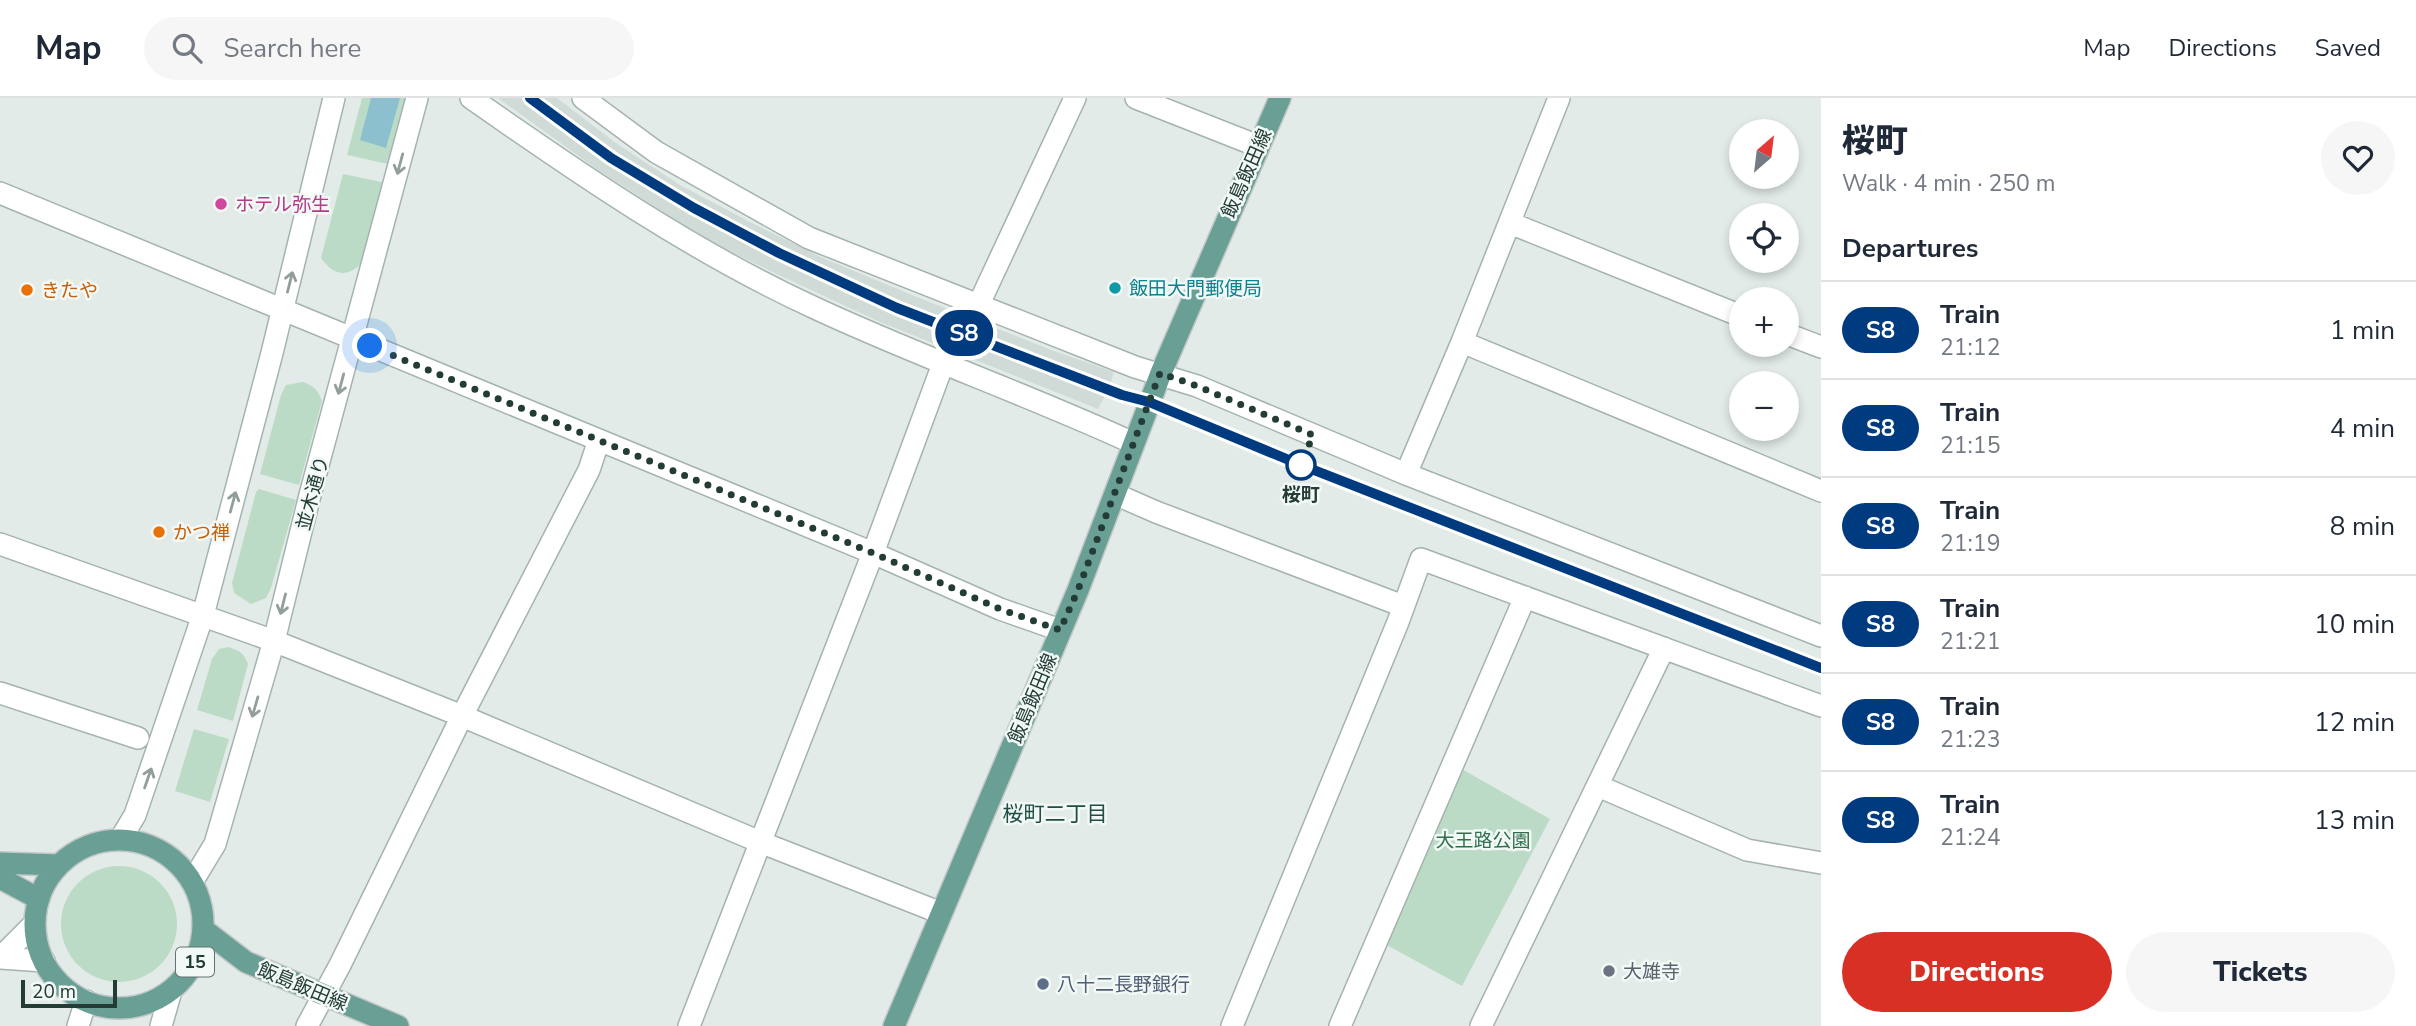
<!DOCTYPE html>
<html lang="en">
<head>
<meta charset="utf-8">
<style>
  :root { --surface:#fff; --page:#f6f6f7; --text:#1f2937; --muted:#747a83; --line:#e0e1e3; --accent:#d93025 }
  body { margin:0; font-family:"Nunito Sans","Noto Sans JP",sans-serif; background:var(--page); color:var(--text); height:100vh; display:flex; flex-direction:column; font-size:26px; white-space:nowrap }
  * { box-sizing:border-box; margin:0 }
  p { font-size:23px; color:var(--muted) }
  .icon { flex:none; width:38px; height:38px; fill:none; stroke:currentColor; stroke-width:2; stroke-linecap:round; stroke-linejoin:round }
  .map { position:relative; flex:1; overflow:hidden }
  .side { display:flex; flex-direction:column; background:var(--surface); width:595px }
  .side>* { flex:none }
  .badge { padding:0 14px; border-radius:23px; font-size:24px; line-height:46px }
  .needle { width:46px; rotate:28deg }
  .tools { position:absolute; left:1729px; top:21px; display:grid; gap:14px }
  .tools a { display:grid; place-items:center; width:70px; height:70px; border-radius:50%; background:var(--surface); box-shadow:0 4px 10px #0003; font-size:35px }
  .scale { position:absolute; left:21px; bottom:18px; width:96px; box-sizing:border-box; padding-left:7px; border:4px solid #233c36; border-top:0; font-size:19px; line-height:24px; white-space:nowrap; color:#233c36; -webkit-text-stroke:5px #f2f8f6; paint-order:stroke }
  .you { position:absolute; width:35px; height:35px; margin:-18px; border:5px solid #fff; border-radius:50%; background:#1a73e8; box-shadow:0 0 0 10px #1a73e833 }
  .map>.badge { position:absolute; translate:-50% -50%; box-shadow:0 0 0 4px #fff }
  h2 { padding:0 21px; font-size:26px; line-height:63px }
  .round { display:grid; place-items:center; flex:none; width:74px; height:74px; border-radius:37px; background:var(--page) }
  .head { display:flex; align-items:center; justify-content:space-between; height:119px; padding:0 21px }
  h1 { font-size:33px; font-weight:800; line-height:52px }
  .button { display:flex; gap:14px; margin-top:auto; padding:14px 21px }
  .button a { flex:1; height:80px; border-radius:42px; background:var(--accent); color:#fff; font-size:28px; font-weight:800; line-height:80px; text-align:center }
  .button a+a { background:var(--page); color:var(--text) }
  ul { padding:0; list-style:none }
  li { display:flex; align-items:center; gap:21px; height:98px; padding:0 21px; border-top:2px solid var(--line) }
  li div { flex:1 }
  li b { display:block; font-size:26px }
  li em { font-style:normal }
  li .badge { min-width:77px; font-weight:700; text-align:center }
  header { display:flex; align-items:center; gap:42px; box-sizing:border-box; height:98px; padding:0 35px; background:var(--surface); border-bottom:2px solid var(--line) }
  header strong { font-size:33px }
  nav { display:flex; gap:38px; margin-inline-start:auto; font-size:24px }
  .search { width:490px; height:63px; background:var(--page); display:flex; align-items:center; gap:18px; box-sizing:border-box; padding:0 24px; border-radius:38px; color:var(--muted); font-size:26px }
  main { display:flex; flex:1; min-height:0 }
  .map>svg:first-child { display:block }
  .built { fill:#d0dbd7 }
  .green { fill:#bcdbc6 }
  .water { fill:#8dc0ce }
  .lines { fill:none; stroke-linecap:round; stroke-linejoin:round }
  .minor-casing { stroke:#a5b3af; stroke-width:24 }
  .major-casing { stroke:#c1c8c7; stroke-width:24 }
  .minor { stroke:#fff; stroke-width:21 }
  .major { stroke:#699f94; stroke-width:21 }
  .rail { stroke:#5d7772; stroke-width:5; stroke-dasharray:14 7; stroke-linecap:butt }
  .oneway { stroke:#919e9a }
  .line-casing { stroke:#fff; stroke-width:16 }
  .line { stroke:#003b80; stroke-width:10 }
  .walk { stroke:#233c36; stroke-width:7; stroke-dasharray:0 12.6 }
  .hotel-dot { fill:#d1479c; stroke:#f2f8f6; stroke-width:2.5 }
  .culture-dot { fill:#0f9aa8; stroke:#f2f8f6; stroke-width:2.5 }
  .food-dot { fill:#e8710a; stroke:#f2f8f6; stroke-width:2.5 }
  .stop-dot { fill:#fff; stroke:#003b80; stroke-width:3.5 }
  .worship-dot { fill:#6b7280; stroke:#f2f8f6; stroke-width:2.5 }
  .service-dot { fill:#5c6f8a; stroke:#f2f8f6; stroke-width:2.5 }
  .labels { text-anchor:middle; stroke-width:5; stroke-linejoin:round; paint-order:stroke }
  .shield { fill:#f2f8f6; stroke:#617470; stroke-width:2 }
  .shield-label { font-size:18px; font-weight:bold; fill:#233c36 }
  .street-label { font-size:19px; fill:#233c36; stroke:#f2f8f6 }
  .hotel-label { font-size:19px; fill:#b23c85; stroke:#f2f8f6; text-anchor:start }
  .culture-label { font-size:19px; fill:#0d838f; stroke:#f2f8f6; text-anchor:start }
  .food-label { font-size:19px; fill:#c56008; stroke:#f2f8f6; text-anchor:start }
  .stop-label { font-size:19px; font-weight:bold; fill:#233c36; stroke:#f2f8f6 }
  .park-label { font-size:19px; fill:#2f704c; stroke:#f2f8f6 }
  .worship-label { font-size:19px; fill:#5b616d; stroke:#f2f8f6; text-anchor:start }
  .service-label { font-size:19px; fill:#4e5e75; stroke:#f2f8f6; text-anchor:start }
  .neighbourhood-label { font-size:21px; fill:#204d44; stroke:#f2f8f6 }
</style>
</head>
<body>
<header>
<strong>Map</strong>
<div class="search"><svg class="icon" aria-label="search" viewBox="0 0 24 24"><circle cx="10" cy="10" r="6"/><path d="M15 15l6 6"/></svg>Search here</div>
<nav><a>Map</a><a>Directions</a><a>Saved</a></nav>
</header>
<main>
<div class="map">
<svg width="1821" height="928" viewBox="0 0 1821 928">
  <rect width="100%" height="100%" fill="#e2ebe8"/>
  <!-- built -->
  <path class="built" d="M498,0H557L616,45L680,87L750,124L823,160L917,199L1054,253L1114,274L1109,290L1098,311L880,224L770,173L712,144L671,119L598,72Z"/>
  <!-- green -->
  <path class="green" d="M362,0H405L388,66L347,57Z
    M343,76L382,84L364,163C348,180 335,179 321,160Z
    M303,284C314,288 318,292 322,303L299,387L260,376L281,297L286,287Z
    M259,391L296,402L271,490L266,500L251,506L234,495L232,485L256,394Z
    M228,549C239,552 244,555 248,566L233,623L197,612L212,561L219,551Z
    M194,631L229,641L210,704L175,693Z
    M1460,670L1550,721L1462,888L1383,845Z
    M61 826a58 58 0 1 1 116 0a58 58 0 1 1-116 0Z"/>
  <!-- water -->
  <path class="water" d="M371,0H400L386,50L360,42Z"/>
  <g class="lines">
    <defs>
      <path id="minor" d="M471,0C581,77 693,154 815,210C920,259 1029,297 1133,345
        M583,0L656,54L809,140L1135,269L1197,288L1406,376L1821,538
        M1136,0L1258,48
        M0,95L873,455L1000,511L1060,532
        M1510,125L1741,218
        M978,208L1075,0
        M1787,236L1821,249
        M1462,244L1821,393
        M1406,376L1462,244L1559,0
        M1115,396L1156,414L1403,508
        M0,446L274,543L462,618L760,744L941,815
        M0,595L138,640
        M1598,688L1747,752L1821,765
        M120,742L135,717L203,517L272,255L334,0
        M192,784L215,746L274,543L310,397L417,0
        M0,860L35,825
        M0,860L44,863
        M78,928L86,903
        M161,928L171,893
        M307,928L340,867L462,618L589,372L599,342
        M689,928L873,455L943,266
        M1232,928L1398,524L1421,461L1821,608
        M1340,928L1525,499
        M1481,928L1664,550"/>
      <path id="major" d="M35 826a84 84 0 1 1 168 0a84 84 0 1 1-168 0Z
        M0,765L59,767
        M0,780L39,801
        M203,831L246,864L398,928
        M894,928L1078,492L1161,275L1280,0"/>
    </defs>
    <!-- minor casing -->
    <use href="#minor" class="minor-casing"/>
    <!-- major casing -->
    <use href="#major" class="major-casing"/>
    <!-- minor -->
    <use href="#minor" class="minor"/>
    <!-- major -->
    <use href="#major" class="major"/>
    <!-- rail -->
    <path class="rail" d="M530,0L611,60L694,110L779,155L897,210L1123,297L1149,304L1301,367L1821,570"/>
  </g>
  <!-- one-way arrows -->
  <defs><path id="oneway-shaft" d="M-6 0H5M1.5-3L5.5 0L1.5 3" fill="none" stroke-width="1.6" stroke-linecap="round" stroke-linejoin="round" transform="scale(1.75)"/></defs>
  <g class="oneway">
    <use href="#oneway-shaft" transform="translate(400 66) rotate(105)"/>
    <use href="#oneway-shaft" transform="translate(290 184) rotate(-76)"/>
    <use href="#oneway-shaft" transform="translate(341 286) rotate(105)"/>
    <use href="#oneway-shaft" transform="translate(233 404) rotate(-75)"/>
    <use href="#oneway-shaft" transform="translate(283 506) rotate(104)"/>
    <use href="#oneway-shaft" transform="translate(255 609) rotate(106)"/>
    <use href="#oneway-shaft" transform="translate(148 680) rotate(-71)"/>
  </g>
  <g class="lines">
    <defs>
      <path id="line" d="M530,0L611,60L694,110L779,155L897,210L1122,297L1149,304L1301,367L1821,570"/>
    </defs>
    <!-- line casing -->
    <use href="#line" class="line-casing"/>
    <!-- line -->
    <use href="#line" class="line"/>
    <!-- walk -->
    <path class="walk" d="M370,248L873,455L1000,511L1060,532L1078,492L1160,275L1197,288L1313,337L1301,367"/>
  </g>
  <!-- markers -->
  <circle class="hotel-dot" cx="221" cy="106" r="7"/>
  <circle class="culture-dot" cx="1115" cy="190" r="7"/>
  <g class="food-dot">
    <circle cx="27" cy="192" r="7"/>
    <circle cx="159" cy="434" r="7"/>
  </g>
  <circle class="stop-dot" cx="1301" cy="367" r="14"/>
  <circle class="worship-dot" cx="1609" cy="873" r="7"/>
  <circle class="service-dot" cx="1043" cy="886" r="7"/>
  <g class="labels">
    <!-- shield labels -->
    <rect class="shield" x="176" y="849.5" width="38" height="29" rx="5"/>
    <g class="shield-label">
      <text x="195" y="870">15</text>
    </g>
    <!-- street labels -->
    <g class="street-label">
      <text transform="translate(1246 75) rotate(-66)" y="7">飯島飯田線</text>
      <text transform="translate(312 395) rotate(-75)" y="7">並木通り</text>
      <text transform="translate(1032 600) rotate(-67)" y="7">飯島飯田線</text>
      <text transform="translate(303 888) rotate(23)" y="7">飯島飯田線</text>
    </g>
    <!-- hotel labels -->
    <g class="hotel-label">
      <text x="235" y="113">ホテル弥生</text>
    </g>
    <!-- culture labels -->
    <g class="culture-label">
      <text x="1129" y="197">飯田大門郵便局</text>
    </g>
    <!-- food labels -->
    <g class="food-label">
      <text x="41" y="199">きたや</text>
      <text x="173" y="441">かつ禅</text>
    </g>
    <!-- stop labels -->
    <g class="stop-label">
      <text x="1301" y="403">桜町</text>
    </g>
    <!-- park labels -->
    <g class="park-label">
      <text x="1483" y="749">大王路公園</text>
    </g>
    <!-- worship labels -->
    <g class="worship-label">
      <text x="1623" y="880">大雄寺</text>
    </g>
    <!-- service labels -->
    <g class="service-label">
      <text x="1057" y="893">八十二長野銀行</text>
    </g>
    <!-- neighbourhood labels -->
    <g class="neighbourhood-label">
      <text x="1055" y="723">桜町二丁目</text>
    </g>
  </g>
</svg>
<div class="tools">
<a><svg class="needle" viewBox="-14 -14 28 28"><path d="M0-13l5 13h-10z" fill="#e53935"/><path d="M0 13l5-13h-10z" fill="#747a83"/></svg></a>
<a><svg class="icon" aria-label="locate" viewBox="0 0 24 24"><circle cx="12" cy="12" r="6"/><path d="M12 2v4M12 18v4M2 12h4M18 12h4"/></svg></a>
<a>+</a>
<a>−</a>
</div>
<div class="scale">20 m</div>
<div class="you" style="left:370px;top:248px"></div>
<b class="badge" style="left:964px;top:235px;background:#003b80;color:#fff">S8</b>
</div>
<section class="side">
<div class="head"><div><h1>桜町</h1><p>Walk · 4 min · 250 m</p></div><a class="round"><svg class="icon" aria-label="heart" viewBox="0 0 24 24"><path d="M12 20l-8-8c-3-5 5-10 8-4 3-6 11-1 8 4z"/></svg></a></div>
<h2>Departures</h2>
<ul>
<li><span class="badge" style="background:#003b80;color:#fff">S8</span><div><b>Train</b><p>21:12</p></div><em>1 min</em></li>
<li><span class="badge" style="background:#003b80;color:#fff">S8</span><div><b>Train</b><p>21:15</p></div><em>4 min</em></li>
<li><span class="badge" style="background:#003b80;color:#fff">S8</span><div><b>Train</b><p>21:19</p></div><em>8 min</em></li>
<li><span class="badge" style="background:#003b80;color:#fff">S8</span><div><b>Train</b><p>21:21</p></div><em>10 min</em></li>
<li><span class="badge" style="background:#003b80;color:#fff">S8</span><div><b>Train</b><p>21:23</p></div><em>12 min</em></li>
<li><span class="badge" style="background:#003b80;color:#fff">S8</span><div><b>Train</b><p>21:24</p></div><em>13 min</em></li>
</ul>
<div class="button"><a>Directions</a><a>Tickets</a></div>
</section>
</main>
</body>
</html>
